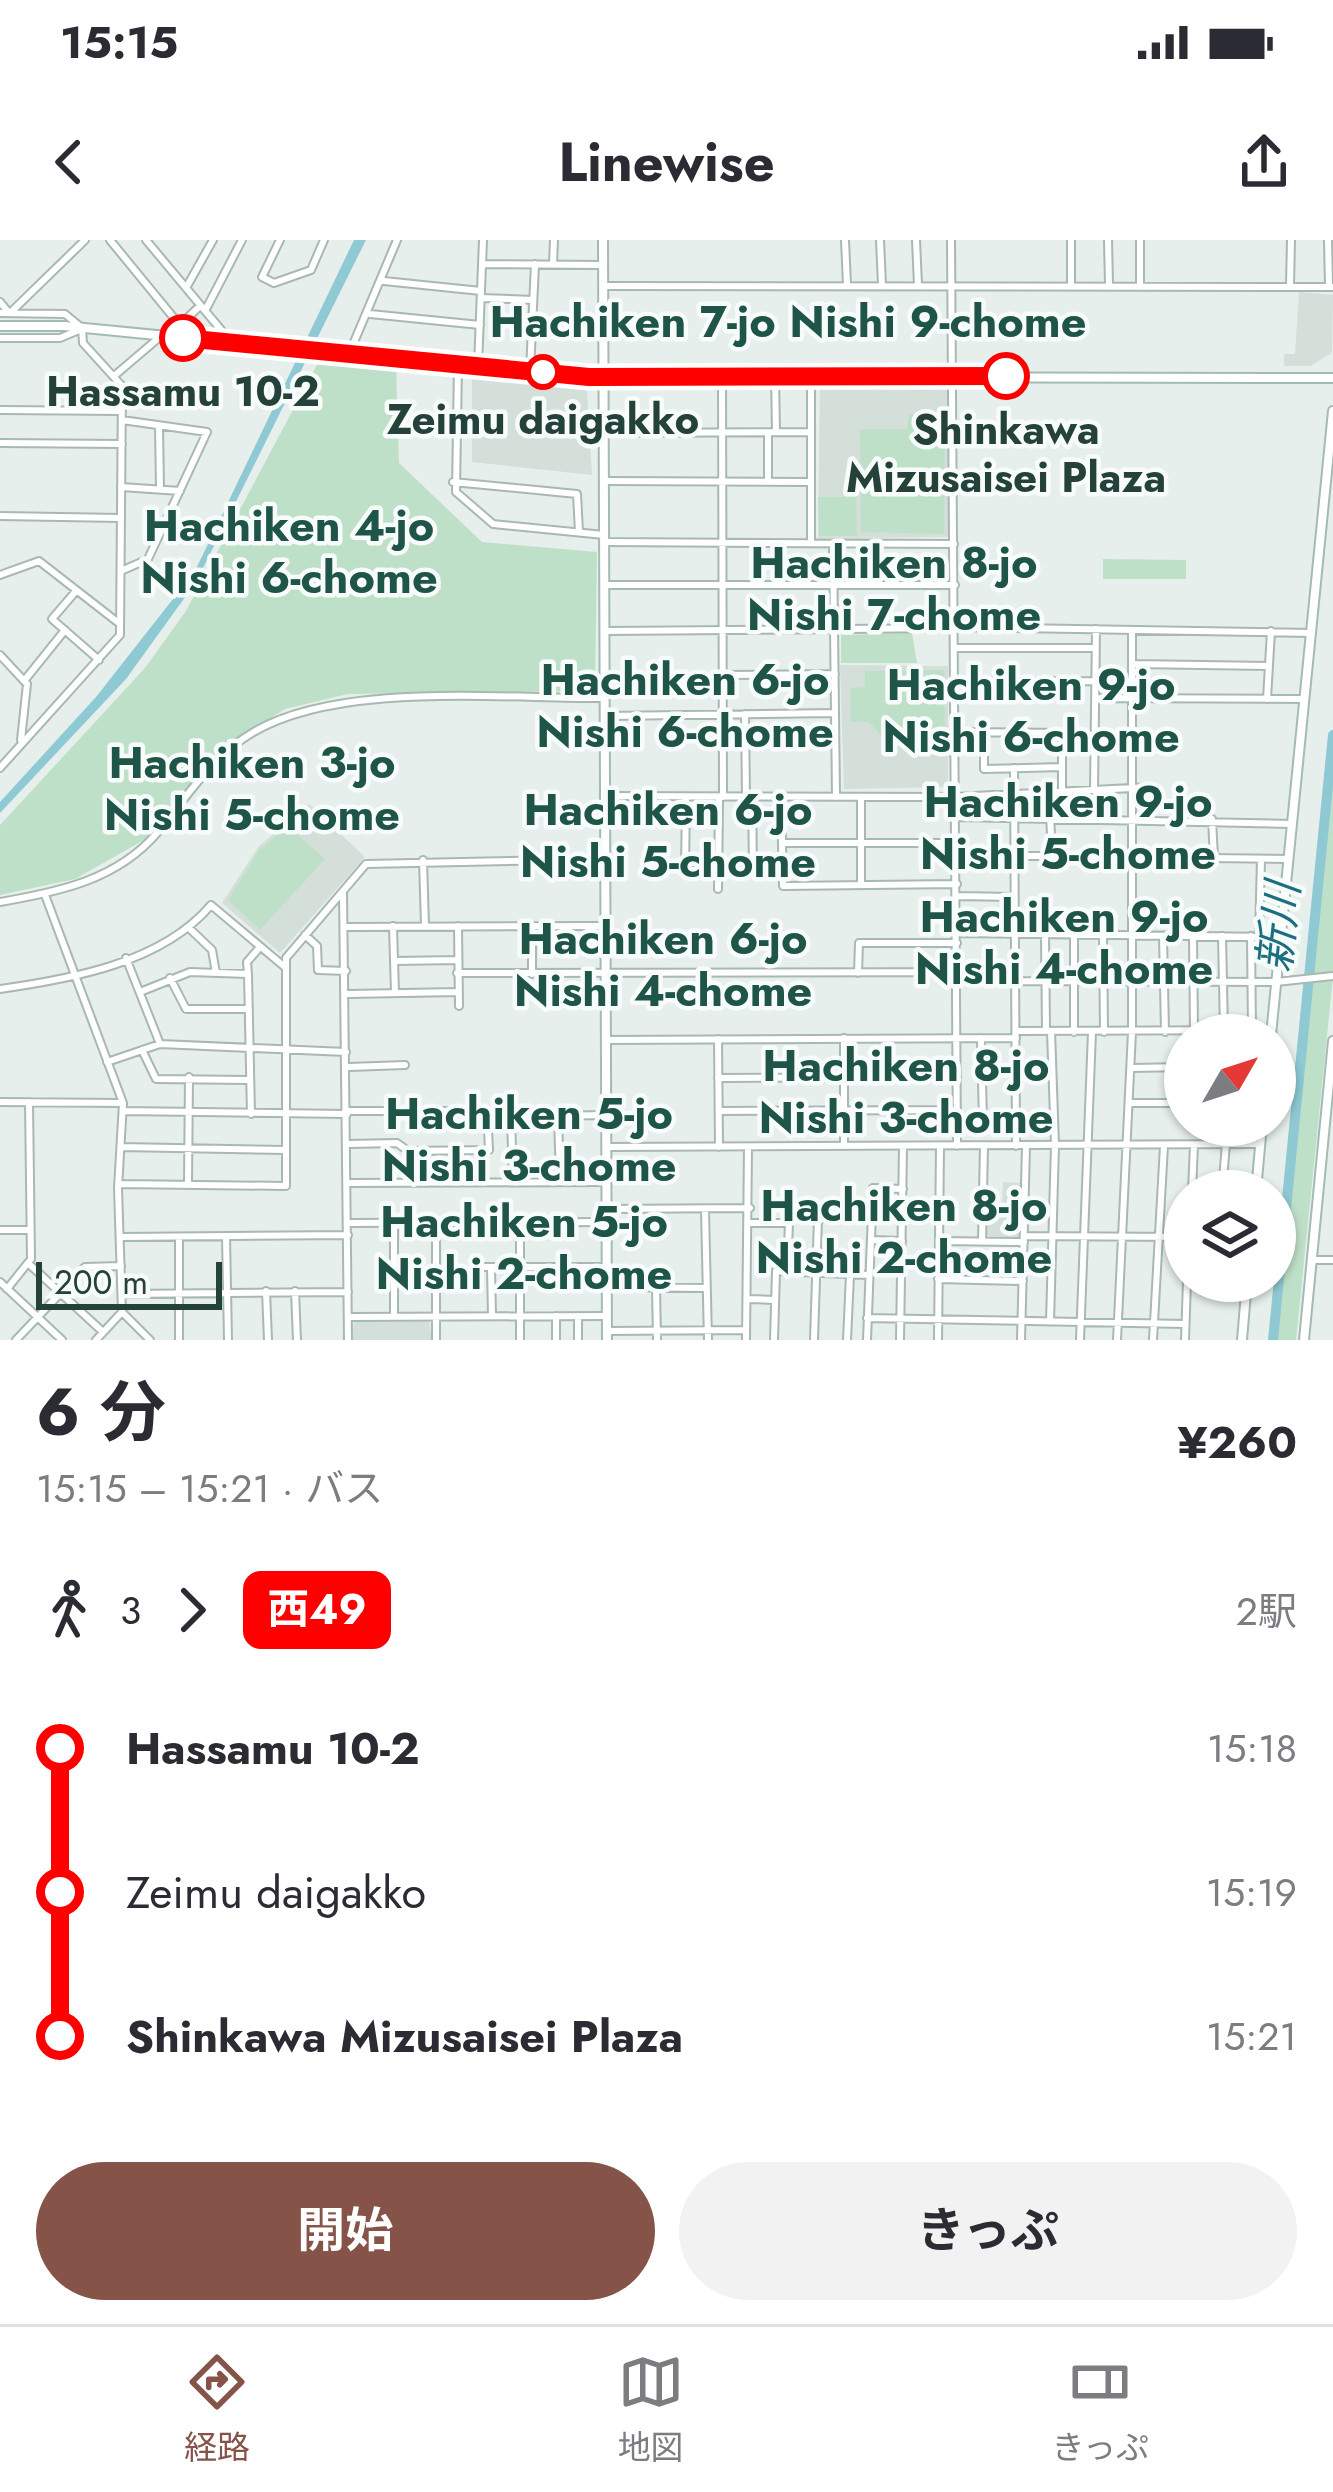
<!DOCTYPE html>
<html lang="ja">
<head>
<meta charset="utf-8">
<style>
  :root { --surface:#fff; --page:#f2f2f3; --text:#2b2b33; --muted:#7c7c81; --line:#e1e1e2; --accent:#855347 }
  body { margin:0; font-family:Jost,"Noto Sans JP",sans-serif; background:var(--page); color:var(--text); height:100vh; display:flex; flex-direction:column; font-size:45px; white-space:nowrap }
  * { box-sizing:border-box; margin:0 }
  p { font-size:39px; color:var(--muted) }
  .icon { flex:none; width:66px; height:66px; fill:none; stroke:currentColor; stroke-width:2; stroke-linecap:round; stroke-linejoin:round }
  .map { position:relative; height:1100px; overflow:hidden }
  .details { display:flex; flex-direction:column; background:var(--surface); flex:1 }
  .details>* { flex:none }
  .badge { padding:0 24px; border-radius:18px; font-size:42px; line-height:78px }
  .needle { width:78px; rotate:51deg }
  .buttons { position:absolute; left:1164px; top:774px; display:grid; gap:24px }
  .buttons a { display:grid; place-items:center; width:132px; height:132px; border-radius:50%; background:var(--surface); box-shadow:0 3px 9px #0004; font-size:60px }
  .scale { position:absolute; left:36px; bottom:30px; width:186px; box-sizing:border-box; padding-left:12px; border:6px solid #24423a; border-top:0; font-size:33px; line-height:42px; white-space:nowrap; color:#24423a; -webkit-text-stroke:9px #f7fbf9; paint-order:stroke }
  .map>.badge { position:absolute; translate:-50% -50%; box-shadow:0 0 0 6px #fff }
  .legs { display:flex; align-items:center; gap:18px; height:132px; padding:0 36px; font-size:39px }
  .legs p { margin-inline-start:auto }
  .summary { display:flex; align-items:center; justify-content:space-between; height:204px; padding:0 36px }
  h1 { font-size:66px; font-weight:700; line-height:90px }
  .cta { display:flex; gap:24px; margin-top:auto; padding:24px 36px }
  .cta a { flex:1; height:138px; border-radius:72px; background:var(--accent); color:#fff; font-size:48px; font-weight:700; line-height:138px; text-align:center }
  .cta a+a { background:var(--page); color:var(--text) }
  ul { padding:0 36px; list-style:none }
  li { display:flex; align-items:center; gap:42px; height:144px; font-size:45px }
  li i { display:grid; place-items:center; width:18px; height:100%; margin:0 15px; background:currentColor }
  li i::after { content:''; width:30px; height:30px; margin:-15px; border:9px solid; border-radius:50%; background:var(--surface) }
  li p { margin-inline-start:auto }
  li:first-child i { background:linear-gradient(#0000 50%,currentColor 0) }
  li:last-child i { background:linear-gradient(currentColor 50%,#0000 0) }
  .status { display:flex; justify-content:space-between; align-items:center; height:84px; padding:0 60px; background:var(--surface); direction:ltr }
  .status svg { height:33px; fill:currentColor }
  header { display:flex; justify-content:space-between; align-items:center; height:156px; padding:0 36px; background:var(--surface); font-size:54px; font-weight:700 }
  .tab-bar { display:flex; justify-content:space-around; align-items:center; height:168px; border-top:3px solid var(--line); background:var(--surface); font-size:33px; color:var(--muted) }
  .tab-bar a { display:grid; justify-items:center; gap:6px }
  .tab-bar .active { color:var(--accent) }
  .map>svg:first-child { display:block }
  .built { fill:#d4dfda }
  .green { fill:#bfe0c8 }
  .water { fill:#8ec9d4 }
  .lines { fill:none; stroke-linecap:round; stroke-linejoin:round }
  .river { stroke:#8ec9d4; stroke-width:10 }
  .street-casing { stroke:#a8b8b2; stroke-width:10 }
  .secondary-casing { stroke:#a4bbb3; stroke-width:12 }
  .street { stroke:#fff; stroke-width:6 }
  .secondary { stroke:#fff; stroke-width:8 }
  .line-1-casing { stroke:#fff; stroke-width:27 }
  .line-1 { stroke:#f00; stroke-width:18 }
  .stop-1-dot { fill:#fff; stroke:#f00; stroke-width:6 }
  .labels { text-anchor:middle; stroke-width:9; stroke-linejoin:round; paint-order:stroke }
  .stop-label { font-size:42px; font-weight:bold; fill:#24423a; stroke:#f7fbf9 }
  .neighbourhood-label { font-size:45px; font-weight:bold; fill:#1f5548; stroke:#f7fbf9 }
  .water-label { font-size:45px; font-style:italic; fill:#1c6f80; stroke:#f7fbf9 }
</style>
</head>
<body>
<div class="status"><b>15:15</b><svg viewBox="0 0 49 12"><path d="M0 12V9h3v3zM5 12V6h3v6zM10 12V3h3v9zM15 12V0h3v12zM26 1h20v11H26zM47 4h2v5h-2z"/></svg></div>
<header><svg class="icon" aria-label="back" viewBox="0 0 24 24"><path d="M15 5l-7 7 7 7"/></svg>Linewise<svg class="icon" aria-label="share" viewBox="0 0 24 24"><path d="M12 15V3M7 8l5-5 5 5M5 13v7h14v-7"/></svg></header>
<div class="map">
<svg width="1333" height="1100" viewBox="0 0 1333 1100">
  <rect width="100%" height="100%" fill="#e6efeb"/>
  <!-- built -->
  <path class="built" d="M1299,52L1333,55L1332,113L1310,126H1284V114H1295Z
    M472,133L587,149L592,235L472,222Z
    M820,145L943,146L948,150L949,297L818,298Z
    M840,425L948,426V547L844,549Z
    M309,564L365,617L280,713L222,663L259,606Z
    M1003,942L1023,943L1021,999H985V969L1002,970Z
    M429,1082L432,1100H352L354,1082Z"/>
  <!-- green -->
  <path class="green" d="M320,119L396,125L399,223L482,302L597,312L595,444L591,451L348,454L285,469L218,512L144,600L75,639L0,655V585L145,428L186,371Z
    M909,174L945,176L944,294L861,292L860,189H907Z
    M818,257H856L857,296H819Z
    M1103,319L1186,320V339H1103Z
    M912,393L917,423H841V395Z
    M944,430L945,504L889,505L869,482H851L850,448L865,447V431Z
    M1333,523V737L1296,1100H1274Z
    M288,586L325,619L260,690L228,660L259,610Z"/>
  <!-- water -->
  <path class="water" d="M354,0H366L196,342L126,439L0,573V562L96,457L195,331Z"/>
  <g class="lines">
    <!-- river -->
    <path class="river" d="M1273,1100L1333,495"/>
    <defs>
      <path id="street" d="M110,0L178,83
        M146,0L222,91L224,102
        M280,0L262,37L274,43L311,30L324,0
        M845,0L847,45
        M880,0L882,45
        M916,0L918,45
        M951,0L957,906
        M1071,0V45
        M1108,0L1109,45
        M1140,0V45
        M1328,0L1329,46
        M482,24L603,25
        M553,24L554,0
        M384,41L481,51
        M603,46L1333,47
        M1290,46L1291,0
        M186,48L213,0
        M481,58L533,60
        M0,62L9,73
        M205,71L242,0
        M0,73L65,74L82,88L83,103L122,146L120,395L0,528
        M10,73L85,0
        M370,74L480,85
        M168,96L200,66
        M0,98H60L79,90
        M349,114L397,0
        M458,124L456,252L493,284L604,295
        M478,126L483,0
        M530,131L535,24
        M114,136L161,96
        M775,137L776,192
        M722,138L723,557
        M0,170L122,171
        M159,186L160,248
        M605,193L811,192
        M768,193V242
        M0,203L122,204
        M605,241L811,242
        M453,242L577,254L579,292
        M121,247L180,251
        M0,276L121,278
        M604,302L954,304
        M811,303V138
        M833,303L836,557
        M121,331L148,319L207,192L122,180
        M0,335L39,321L120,384
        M604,345H955
        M76,351L52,379L99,420
        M955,387L1311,393
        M605,391L955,388
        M955,408H1095
        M0,415L27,444L21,500
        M1133,424L1269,426
        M723,435L835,434
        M24,441L65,390
        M955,442L1095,441
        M1095,458L1304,459
        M1267,459L1271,391
        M745,474L746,557
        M606,476L835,473
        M956,492L1062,493V552
        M984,492V529L1062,527
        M1014,528L1016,906
        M1094,550L1096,389
        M1049,552L1052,617
        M604,556L956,557L1151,547
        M686,557L685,630L783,629
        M752,557L753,629
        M781,559L783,646L957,644
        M957,577L1292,584
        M1212,579L1214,618
        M782,603H957
        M957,615L1289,619
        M423,620L425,686
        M861,645V559
        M718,649L719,557
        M343,651L348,1100
        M45,655L123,863L118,948L122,1072L96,1100
        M957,656L1013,657
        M0,662C58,652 117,640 157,593C187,557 210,518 252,493C338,441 504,459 605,458
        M393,686L395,753
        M458,686L459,766
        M532,686V734
        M346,687L604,686
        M189,688L212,710L216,733
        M957,693L1281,697
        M305,695L317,706L318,730L346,731
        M1045,695L1046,791
        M1074,695V792
        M1103,695L1104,792
        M1163,696L1165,792
        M1193,696L1194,791
        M1222,696L1224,791
        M1251,696L1252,790
        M1259,696L1261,619
        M126,718L160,804
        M395,721L458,720
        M457,733L1014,732
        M858,733L859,703H957
        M248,734L247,722L260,707
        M170,738L186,769H249
        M1014,741L1276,742L1333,736
        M0,749C71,739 162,723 211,665L286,728
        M140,752L190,732L248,734L251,874
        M348,754L458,752
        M1016,791L1272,790
        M981,798L983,882H1015
        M718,799L719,907
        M605,800L1016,798
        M142,810L156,839L249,840
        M107,822L160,804L346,812
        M349,827L405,825
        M1131,828L1185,827
        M718,838L957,837
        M0,862L122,863
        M1130,863H1185
        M123,871L347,874
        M347,871H487L489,910L408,911L397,903L347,904
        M719,871L956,870
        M558,876L560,942
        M489,877L606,875
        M511,877L513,942
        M1217,885L1218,904
        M844,906V798
        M121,907L286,910
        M606,907L1261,904
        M348,943L606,942
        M120,944L286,946V718L366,624L604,619
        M188,944L189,837
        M1192,951L1194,905
        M1222,951L1226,904
        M606,969L750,968
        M705,970L708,1100
        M348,983L606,982
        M394,983V1077
        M751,983H789L787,1032
        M520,984V1100
        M0,990H30
        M226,996L228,1100
        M1024,996L1185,997
        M121,997L348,995
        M871,1000L902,1001
        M939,1001L1024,1002
        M982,1002L984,906
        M1313,1020H1333
        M30,1025L103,1092
        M478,1027H607
        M491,1027L492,1076
        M938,1039L1023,1041
        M0,1042L62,1100
        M607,1047L705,1048
        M656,1047L657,1100
        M7,1049L31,1019L29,862
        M266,1051L268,1100
        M295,1051L297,1100
        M123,1054L348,1052
        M749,1059L775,1060
        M123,1073L150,1100
        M578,1076V1100
        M348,1077L607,1076
        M867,1078L1185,1084
        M1050,1082L1055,905L1051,791
        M607,1091L746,1090
        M16,1100L85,1027L121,1026
        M179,1100V998
        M436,1100V984
        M556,1100V1076
        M746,1100L748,907
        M774,1100L776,1031L869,1035
        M814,1100L818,978L872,979
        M847,1100L850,1035
        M867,1100L873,948L903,949
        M900,1100L903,906
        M938,1100L940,906
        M1021,1100L1026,906
        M1080,1100L1092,792
        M1117,1100L1132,792V391
        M1153,1100L1164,906
        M1185,1100L1187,1041"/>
      <path id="secondary" d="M603,0L607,1100
        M0,86H64L589,137L1333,138
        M1271,795L1333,171
        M1256,951L1262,885
        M1242,1100L1247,1041
        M1304,1100L1333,801"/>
    </defs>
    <!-- street casing -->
    <use href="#street" class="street-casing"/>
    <!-- secondary casing -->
    <use href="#secondary" class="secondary-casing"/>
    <!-- street -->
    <use href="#street" class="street"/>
    <!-- secondary -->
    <use href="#secondary" class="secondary"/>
  </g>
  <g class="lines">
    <defs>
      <path id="line-1" d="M183,98L589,137L1006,136"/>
    </defs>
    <!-- line-1 casing -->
    <use href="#line-1" class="line-1-casing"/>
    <!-- line-1 -->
    <use href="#line-1" class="line-1"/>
  </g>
  <!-- markers -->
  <g class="stop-1-dot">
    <circle cx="183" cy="98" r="21"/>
    <circle cx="543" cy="132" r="15"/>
    <circle cx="1006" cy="136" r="21"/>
  </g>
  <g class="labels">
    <!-- stop labels -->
    <g class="stop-label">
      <text x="183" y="166">Hassamu 10-2</text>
      <text x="543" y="194">Zeimu daigakko</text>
      <text x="1006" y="204">Shinkawa<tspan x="1006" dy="48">Mizusaisei Plaza</tspan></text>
    </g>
    <!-- neighbourhood labels -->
    <g class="neighbourhood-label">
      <text x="788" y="97">Hachiken 7-jo Nishi 9-chome</text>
      <text x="289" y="301">Hachiken 4-jo<tspan x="289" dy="52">Nishi 6-chome</tspan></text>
      <text x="894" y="338">Hachiken 8-jo<tspan x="894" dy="52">Nishi 7-chome</tspan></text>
      <text x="685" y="455">Hachiken 6-jo<tspan x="685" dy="52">Nishi 6-chome</tspan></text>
      <text x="1031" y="460">Hachiken 9-jo<tspan x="1031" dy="52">Nishi 6-chome</tspan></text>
      <text x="252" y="538">Hachiken 3-jo<tspan x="252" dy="52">Nishi 5-chome</tspan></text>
      <text x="1068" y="577">Hachiken 9-jo<tspan x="1068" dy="52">Nishi 5-chome</tspan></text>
      <text x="668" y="585">Hachiken 6-jo<tspan x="668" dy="52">Nishi 5-chome</tspan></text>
      <text x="1064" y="692">Hachiken 9-jo<tspan x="1064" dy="52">Nishi 4-chome</tspan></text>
      <text x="663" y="714">Hachiken 6-jo<tspan x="663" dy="52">Nishi 4-chome</tspan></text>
      <text x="906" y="841">Hachiken 8-jo<tspan x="906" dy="52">Nishi 3-chome</tspan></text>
      <text x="529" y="889">Hachiken 5-jo<tspan x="529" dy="52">Nishi 3-chome</tspan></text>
      <text x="904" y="981">Hachiken 8-jo<tspan x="904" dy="52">Nishi 2-chome</tspan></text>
      <text x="524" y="997">Hachiken 5-jo<tspan x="524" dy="52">Nishi 2-chome</tspan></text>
    </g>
    <!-- water labels -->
    <g class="water-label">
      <text transform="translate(1278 687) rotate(-84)" y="16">新川</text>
    </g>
  </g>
</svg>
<div class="buttons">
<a><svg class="needle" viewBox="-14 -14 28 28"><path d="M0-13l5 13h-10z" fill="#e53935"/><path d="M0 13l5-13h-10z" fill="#7c7c81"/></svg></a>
<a><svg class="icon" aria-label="layers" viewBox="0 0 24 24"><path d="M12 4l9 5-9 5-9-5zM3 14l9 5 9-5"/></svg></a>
</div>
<div class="scale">200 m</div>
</div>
<section class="details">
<div class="summary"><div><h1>6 分</h1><p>15:15 – 15:21 · バス</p></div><b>¥260</b></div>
<div class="legs"><svg class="icon" aria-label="walk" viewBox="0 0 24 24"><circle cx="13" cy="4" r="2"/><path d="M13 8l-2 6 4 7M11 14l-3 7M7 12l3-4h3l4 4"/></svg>3<svg class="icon" aria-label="forward" viewBox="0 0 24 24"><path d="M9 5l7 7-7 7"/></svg><b class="badge" style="background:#f00;color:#fff">西49</b><p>2駅</p></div>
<ul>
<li><i style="color:#f00"></i><b>Hassamu 10-2</b><p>15:18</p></li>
<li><i style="color:#f00"></i><span>Zeimu daigakko</span><p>15:19</p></li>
<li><i style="color:#f00"></i><b>Shinkawa Mizusaisei Plaza</b><p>15:21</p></li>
</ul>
<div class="cta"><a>開始</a><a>きっぷ</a></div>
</section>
<nav class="tab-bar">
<a class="active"><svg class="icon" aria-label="directions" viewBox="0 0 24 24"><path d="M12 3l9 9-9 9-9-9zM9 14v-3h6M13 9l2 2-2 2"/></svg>経路</a>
<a><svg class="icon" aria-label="map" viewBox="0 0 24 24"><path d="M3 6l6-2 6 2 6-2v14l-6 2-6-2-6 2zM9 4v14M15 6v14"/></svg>地図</a>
<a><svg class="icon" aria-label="tickets" viewBox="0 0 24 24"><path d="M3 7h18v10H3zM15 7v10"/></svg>きっぷ</a>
</nav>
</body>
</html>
